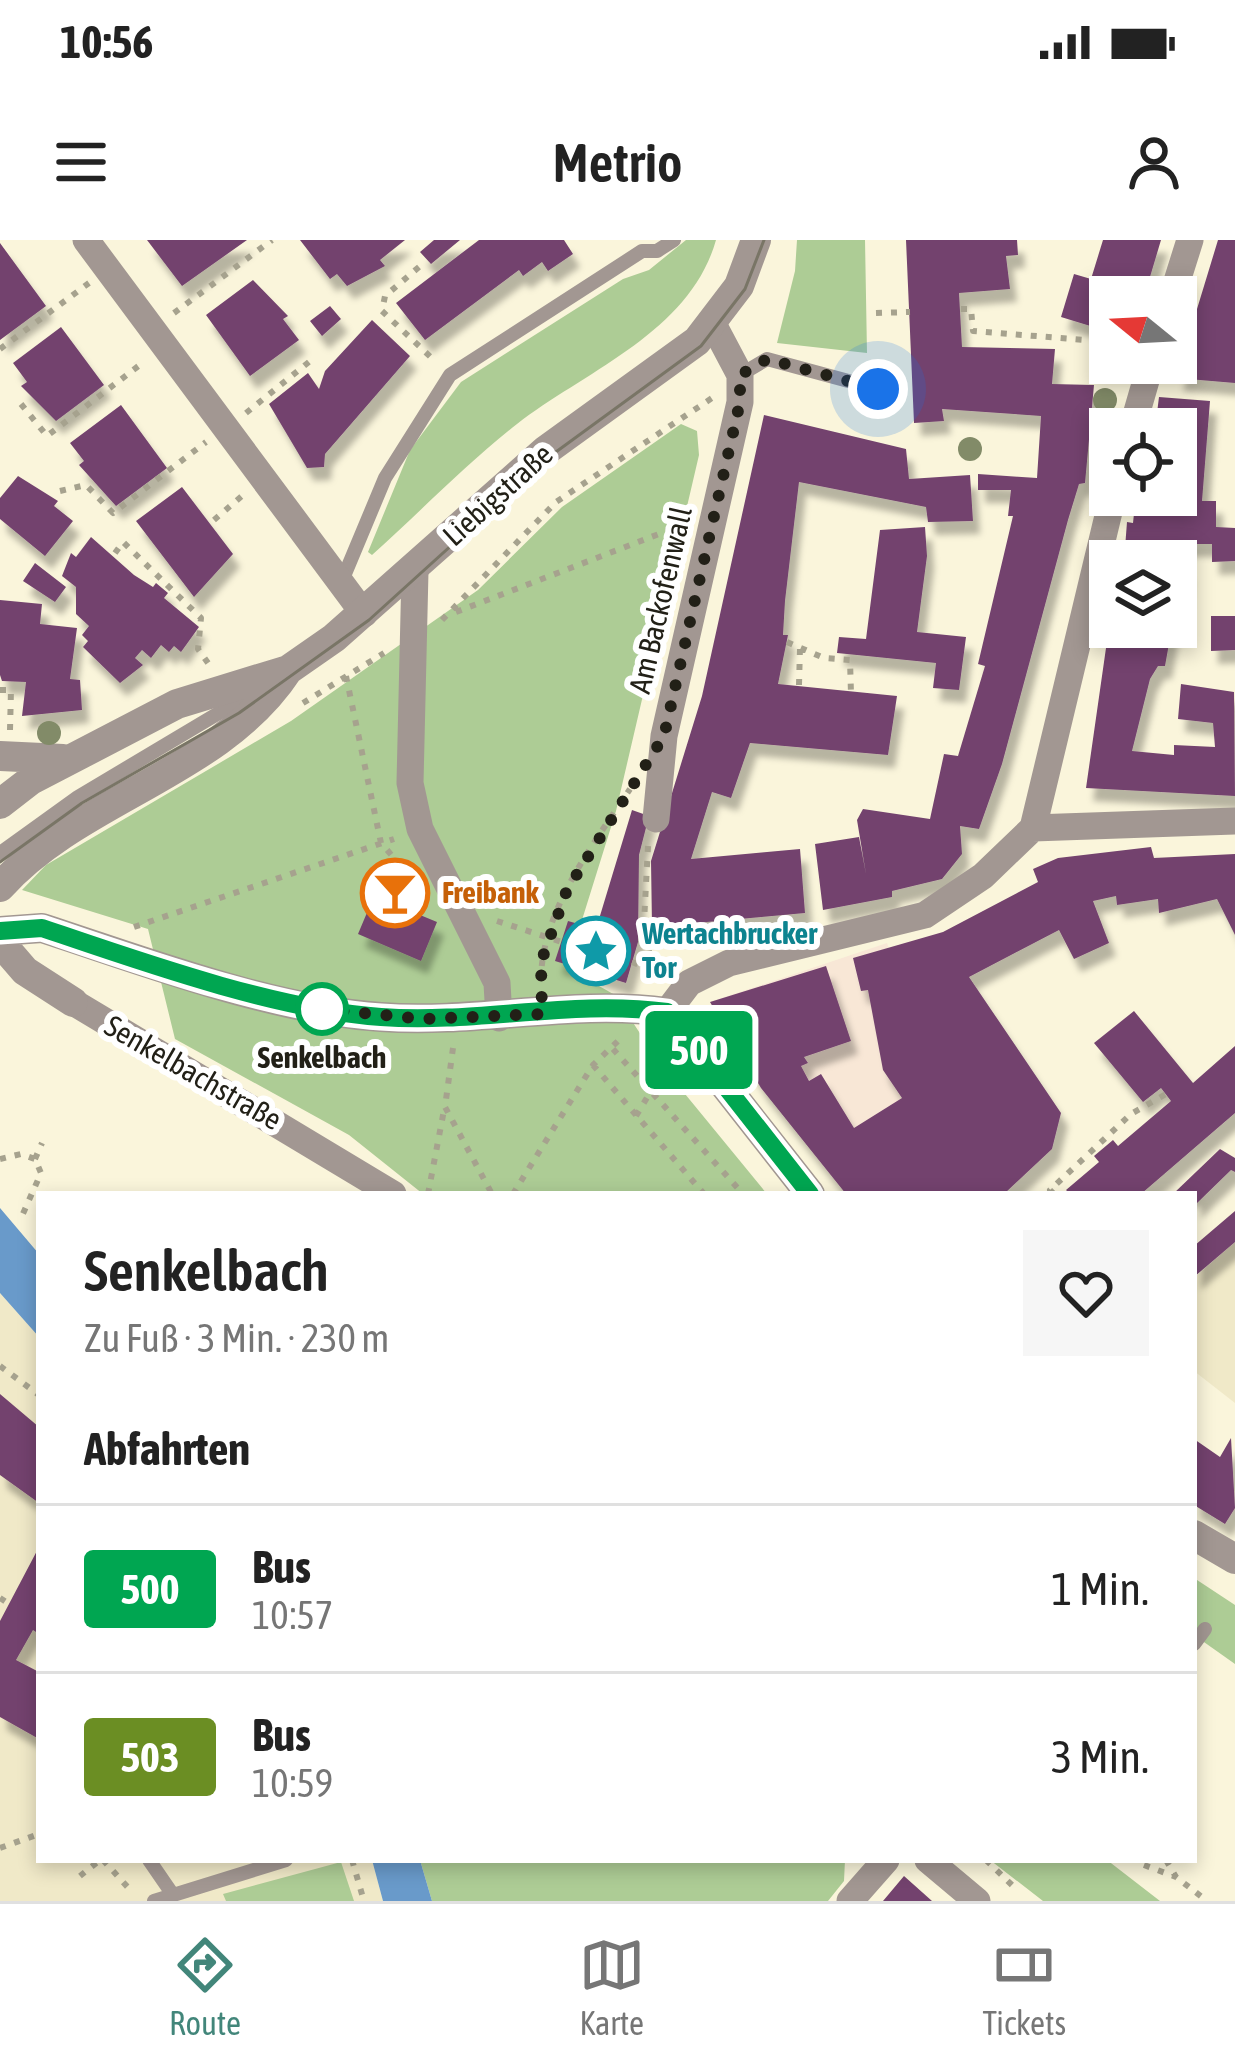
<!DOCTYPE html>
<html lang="de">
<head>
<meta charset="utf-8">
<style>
  :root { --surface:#fff; --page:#f6f6f6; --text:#222; --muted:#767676; --line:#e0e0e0; --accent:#42867a }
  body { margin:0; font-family:"Asap Condensed",sans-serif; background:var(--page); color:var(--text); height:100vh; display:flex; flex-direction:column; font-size:45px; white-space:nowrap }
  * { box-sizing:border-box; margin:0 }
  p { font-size:39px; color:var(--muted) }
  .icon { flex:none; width:66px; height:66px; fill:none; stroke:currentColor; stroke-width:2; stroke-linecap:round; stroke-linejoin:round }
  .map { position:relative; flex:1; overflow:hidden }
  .panel { position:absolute; left:36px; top:951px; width:1161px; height:672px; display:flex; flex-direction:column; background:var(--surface); border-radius:0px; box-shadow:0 6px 18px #0003 }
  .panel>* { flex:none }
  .badge { padding:0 24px; border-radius:9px; font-size:42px; line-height:78px }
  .needle { width:78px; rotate:288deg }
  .buttons { position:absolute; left:1089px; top:36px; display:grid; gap:24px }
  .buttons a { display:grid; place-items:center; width:108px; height:108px; border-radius:0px; background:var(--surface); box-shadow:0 6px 18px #0003; font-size:60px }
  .you { position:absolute; width:60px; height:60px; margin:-30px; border:9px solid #fff; border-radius:50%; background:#1a73e8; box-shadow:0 0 0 18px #1a73e833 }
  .map>.badge { position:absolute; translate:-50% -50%; box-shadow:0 0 0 6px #fff }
  h2 { padding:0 48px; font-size:45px; line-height:108px }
  .round { display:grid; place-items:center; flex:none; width:126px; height:126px; border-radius:0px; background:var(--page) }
  .head { display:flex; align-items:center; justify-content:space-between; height:204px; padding:0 48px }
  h1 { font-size:57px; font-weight:600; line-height:90px }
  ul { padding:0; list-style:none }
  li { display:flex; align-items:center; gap:36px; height:168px; padding:0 48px; border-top:3px solid var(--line) }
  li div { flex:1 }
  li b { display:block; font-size:45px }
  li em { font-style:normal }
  li .badge { min-width:132px; font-weight:700; text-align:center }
  .status { display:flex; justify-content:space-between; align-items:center; height:84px; padding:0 60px; background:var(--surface); direction:ltr }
  .status svg { height:33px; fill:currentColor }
  header { display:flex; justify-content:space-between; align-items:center; height:156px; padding:0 48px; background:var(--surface); font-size:54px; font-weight:600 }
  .tab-bar { display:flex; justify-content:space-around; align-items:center; height:168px; border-top:3px solid var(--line); background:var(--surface); font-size:33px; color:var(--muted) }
  .tab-bar a { display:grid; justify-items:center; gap:6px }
  .tab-bar .selected { color:var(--accent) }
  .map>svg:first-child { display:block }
  .built { fill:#f0e9c8 }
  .industrial { fill:#f8e7d6 }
  .green { fill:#adcc95 }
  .water { fill:#699aca }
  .building { fill:#73436e; filter:url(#shadow) }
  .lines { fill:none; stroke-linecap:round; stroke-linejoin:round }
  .path { stroke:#a6a28e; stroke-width:6; stroke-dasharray:6 9; stroke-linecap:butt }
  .service { stroke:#a29792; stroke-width:14 }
  .minor { stroke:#a29792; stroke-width:27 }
  .tertiary { stroke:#a29792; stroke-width:30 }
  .tram { stroke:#797566; stroke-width:3 }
  .tree { fill:#828b68 }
  .line-casing { stroke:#fff; stroke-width:27 }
  .line { stroke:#00a651; stroke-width:18 }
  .walk { stroke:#222017; stroke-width:12; stroke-dasharray:0 21.6 }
  .stop-dot { fill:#fff; stroke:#00a651; stroke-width:6 }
  .labels { text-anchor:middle; stroke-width:12; stroke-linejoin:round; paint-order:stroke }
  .street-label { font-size:30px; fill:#222017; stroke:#fff }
  .food-label { font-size:30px; font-weight:bold; fill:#c56008; stroke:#fff; text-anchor:start }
  .culture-label { font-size:30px; font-weight:bold; fill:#0d838f; stroke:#fff; text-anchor:start }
  .stop-label { font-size:30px; font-weight:bold; fill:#222017; stroke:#fff }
</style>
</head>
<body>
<div class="status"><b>10:56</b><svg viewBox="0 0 49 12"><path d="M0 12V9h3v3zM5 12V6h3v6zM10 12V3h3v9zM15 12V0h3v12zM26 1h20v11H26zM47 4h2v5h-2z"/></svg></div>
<header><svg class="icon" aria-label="menu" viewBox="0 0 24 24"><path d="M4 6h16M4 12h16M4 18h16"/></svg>Metrio<svg class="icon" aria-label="person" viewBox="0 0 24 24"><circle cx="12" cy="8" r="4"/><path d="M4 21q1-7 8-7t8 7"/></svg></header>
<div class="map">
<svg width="1235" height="1661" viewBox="0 0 1235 1661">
  <defs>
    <filter id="shadow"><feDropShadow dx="7" dy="13" stdDeviation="3" flood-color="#0004"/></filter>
  </defs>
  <rect width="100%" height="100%" fill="#faf5db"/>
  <!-- built -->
  <path class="built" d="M1235,1002V1163L1194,1131V1038Z
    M0,1053L39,1097V1620H372L383,1661H0Z"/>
  <!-- industrial -->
  <path class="industrial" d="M887,703L915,780L946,828L816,917L733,809L710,762Z"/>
  <!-- green -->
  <path class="green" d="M686,0H716C690,92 587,130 517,184C466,224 420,272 372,315L368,312L410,210L461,142L623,39L649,30Z
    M797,0H865L867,113L777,103L795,31Z
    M681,184L697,191L699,215L616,571L567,728L615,755L658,821L767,954H423L349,895L175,799L148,689L22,650L46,625L291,481L478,350L562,267Z
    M1194,1338L1235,1365V1424L1194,1395Z
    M420,1620H845L844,1641L828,1661H432Z
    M990,1620H1107L1160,1661H1043Z
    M341,1622L354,1661H226L223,1654Z"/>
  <!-- water -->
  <path class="water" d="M0,968L39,1014V1097L0,1053Z
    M372,1620H420L432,1661H383Z"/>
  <!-- building -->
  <path class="building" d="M147,0H247L182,46Z
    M300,0H405L380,20L385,26L347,46L337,34L330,39Z
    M434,0H460L431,24L420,12Z
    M479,0H564L573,14L548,31L542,22L523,36L519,30L425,100L396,63Z
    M906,0H1017L1018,15L1006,16L1010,49L959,53L962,107L1055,109L1052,144L1094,145L1085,243L1079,244L1068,280L1002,524L979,589L960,586L962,614L942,639L892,651V657L823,670L815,604L859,597L866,634L857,580L863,569L930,579L944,514L958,516L985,426L978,424L1013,276H1008L1011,250H978V234L1037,238L1041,176L942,169L944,181L914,183Z
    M1103,0H1161L1144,57H1110V92L1061,77L1074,34L1091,39Z
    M1218,0H1235V143L1176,138Z
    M0,3L46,66L0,100Z
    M253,40L288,76L283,79L299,100L250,136L206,75Z
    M330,66L341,79L322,96L310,81Z
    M372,80L410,116L325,214L324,227L307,228L269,164L308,133L319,149L325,131Z
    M61,87L104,145L56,181L21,146L27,142L13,123Z
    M1159,157L1210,161L1202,261H1216V287L1235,288V321L1212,322V304H1172L1170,321H1124L1127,282L1133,283L1136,255H1176V189H1155Z
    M121,165L167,228L116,266L79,225L84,221L70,203Z
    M764,175L906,209L909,239L970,235L973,281L928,282L926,267L799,242L785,361L783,395H788L778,444L897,456L888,515L750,503L731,558L712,552L691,619L800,609L805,673L652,687L651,621L702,456Z
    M18,236L58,261L54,266L73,281L45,316L0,279V258Z
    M182,247L233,314L194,357L136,281Z
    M925,287L927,316L917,392L966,397L959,450L933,448L936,423L837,413L839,397L866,399L880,290Z
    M91,297L134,335L153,347L156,343L168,353L164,358L199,387L181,412L174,406L169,412L161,405L151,418L142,410L135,418L143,425L120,443L83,407L88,401L82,395L89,386L76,374V347L62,336L71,313L76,317Z
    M35,323L66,347L55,362L23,341Z
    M1176,326L1186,328L1181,375H1176Z
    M0,360L42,364L40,384L77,388L70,439L80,440L82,470L22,476L26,442L2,441L0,435Z
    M1211,376H1235V410L1211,411Z
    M1109,387H1172L1165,426H1158L1150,439L1132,511L1174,515V505L1215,507L1213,483L1178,479L1181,444L1234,452L1235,556L1086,548Z
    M632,570L649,576L639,615L638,702L626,743L555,721L568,681L596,689Z
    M1151,607L1154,618L1235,614V695L1217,659L1159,673L1158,659L1117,665L1116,656L1093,661L1109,703L1074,719L1059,690L969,737L1061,873L1052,909L1004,954H846L761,848L710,762L826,726L851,801L804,817L808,823L801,826L809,841L821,834L854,888L902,858L883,830L868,750L861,751L853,718L943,692L1038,642L1033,629L1058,618Z
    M374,656L437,682L421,721L358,694Z
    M1134,771L1193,843L1235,806V873L1141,954H1070L1066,950L1099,922L1094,916L1113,900L1118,906L1171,861L1161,848L1143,862L1094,803Z
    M1220,909L1235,918V932L1231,930L1194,966V954H1173Z
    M1235,971V1002L1194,1037V1006Z
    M0,1154L39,1187V1263L0,1235Z
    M1231,1198L1235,1268L1225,1284L1194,1265V1199L1220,1217Z
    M39,1307V1394L33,1390L16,1420L39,1432V1499L0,1477V1381Z
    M904,1636L932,1661H883Z"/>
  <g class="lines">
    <!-- path -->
    <path class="path" d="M419,27L385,56L382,71L436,122
      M961,69H971L973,91L1110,102
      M174,73L272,0
      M876,73L910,72
      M0,109L89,43
      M21,164L47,196L145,121
      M246,173L315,117
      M60,251L86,245L113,273L206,202
      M214,280L243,255
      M115,313L123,302L201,378L198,409L208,423
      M456,372L685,284
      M442,380L556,262L712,158
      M787,402L824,418L850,420L851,454
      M346,436L381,603L407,633
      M799,445L800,407
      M0,450H11L10,490
      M303,463L384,413
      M648,606L644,682L654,741
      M497,681L562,702
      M134,687L394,599
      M632,722L649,729
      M541,741C541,671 593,605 630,549
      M453,808L445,867L492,954
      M613,809L743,954
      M593,825L704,954
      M636,876L651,851
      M0,919L21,914L35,919L41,933L22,976
      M35,919L42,903
      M428,954L444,870
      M513,954L593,825L619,800
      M1054,954L1050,950L1131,874L1166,854
      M0,1126L39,1155
      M0,1358L9,1364
      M0,1608L39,1594
      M103,1620L133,1653
      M352,1620L364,1661
      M986,1620L1015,1648
      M1166,1620L1176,1637L1207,1661
      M1144,1625L1176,1637
      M80,1636L100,1620"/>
    <!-- service -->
    <path class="service" d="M740,135L767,119L878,149
      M342,341L385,238L450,135L642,11H657L674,0
      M0,613L78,557L259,449
      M1194,1404L1205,1389
      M149,1620L171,1652
      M154,1661L286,1620"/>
    <!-- minor -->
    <path class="minor" d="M86,0L364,374
      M1172,57L1190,0
      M1132,189L1151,123
      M415,331L410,543L420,589L497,743L499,778
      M656,579L664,496L740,162V135L713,84
      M1033,588L1113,255
      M1033,588L1235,581
      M73,762L393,954
      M667,772L689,743L729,723L925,675L983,636L1033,588
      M928,1620L977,1661
      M850,1661L886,1620"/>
    <!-- tertiary -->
    <path class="tertiary" d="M0,516L63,519
      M0,564L31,540L177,464L288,430L334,398L545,211L697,101L739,46L756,0
      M0,647C81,557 220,534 288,430
      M0,691L42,688C147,722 272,770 381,777C477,784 573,759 667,772L810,954
      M0,702L25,731L73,762
      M1194,1295L1235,1319"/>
    <!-- tram -->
    <path class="tram" d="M0,622L82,563L239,473L369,380L549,217L701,106L745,49L764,0"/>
  </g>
  <!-- trees -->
  <g class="tree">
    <circle cx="1105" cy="160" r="12"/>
    <circle cx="970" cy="209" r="12"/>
    <circle cx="49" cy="493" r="12"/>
  </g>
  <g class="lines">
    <defs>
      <path id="line" d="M0,691L42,688C142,722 277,770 381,777C477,784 573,759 667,772L810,954"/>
    </defs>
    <!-- line casing -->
    <use href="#line" class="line-casing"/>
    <!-- line -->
    <use href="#line" class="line"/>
    <!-- walk -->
    <path class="walk" d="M322,769L424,779L542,774L541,722L567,650L664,496L740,162V135L767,119L878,149"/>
  </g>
  <!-- icons -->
  <defs>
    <symbol id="bar-ring" viewBox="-11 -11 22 22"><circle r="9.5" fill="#fff" stroke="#e8710a" stroke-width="1.5"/><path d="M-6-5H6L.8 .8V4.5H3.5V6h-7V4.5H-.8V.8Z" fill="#e8710a"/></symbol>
    <symbol id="sight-ring" viewBox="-11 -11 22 22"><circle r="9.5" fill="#fff" stroke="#0f9aa8" stroke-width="1.5"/><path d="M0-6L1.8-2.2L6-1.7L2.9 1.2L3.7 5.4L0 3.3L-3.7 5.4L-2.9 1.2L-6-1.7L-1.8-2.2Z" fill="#0f9aa8"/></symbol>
  </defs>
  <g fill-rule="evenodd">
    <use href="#bar-ring" x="357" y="615" width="76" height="76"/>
    <use href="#sight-ring" x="558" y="673" width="76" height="76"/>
  </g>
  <!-- markers -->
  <circle class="stop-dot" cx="322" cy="769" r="24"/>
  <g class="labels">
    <!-- street labels -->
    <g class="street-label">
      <text transform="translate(498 255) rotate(-42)" y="10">Liebigstraße</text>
      <text transform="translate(661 360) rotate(-77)" y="10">Am Backofenwall</text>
      <text transform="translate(193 833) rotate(30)" y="10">Senkelbachstraße</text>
    </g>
    <!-- food labels -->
    <g class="food-label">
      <text x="442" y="663">Freibank</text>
    </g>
    <!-- culture labels -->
    <g class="culture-label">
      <text x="642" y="704">Wertachbrucker<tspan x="642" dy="34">Tor</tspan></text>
    </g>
    <!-- stop labels -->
    <g class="stop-label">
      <text x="322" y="828">Senkelbach</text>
    </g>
  </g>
</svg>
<div class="buttons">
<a><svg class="needle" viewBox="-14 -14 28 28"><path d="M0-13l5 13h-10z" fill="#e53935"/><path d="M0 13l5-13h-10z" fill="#767676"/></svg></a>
<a><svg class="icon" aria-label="locate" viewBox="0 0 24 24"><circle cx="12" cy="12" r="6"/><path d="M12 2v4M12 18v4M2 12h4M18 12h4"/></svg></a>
<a><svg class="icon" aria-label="layers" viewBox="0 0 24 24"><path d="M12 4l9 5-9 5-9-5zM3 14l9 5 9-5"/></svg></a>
</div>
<div class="you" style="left:878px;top:149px"></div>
<b class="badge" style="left:699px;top:810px;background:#00a651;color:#fff">500</b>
<section class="panel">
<div class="head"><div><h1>Senkelbach</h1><p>Zu Fuß · 3 Min. · 230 m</p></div><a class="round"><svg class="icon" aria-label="heart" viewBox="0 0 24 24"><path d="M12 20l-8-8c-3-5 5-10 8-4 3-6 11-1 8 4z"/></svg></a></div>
<h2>Abfahrten</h2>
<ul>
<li><span class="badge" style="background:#00a651;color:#fff">500</span><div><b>Bus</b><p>10:57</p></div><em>1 Min.</em></li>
<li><span class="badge" style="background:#6b8e23;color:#fff">503</span><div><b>Bus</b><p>10:59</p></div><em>3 Min.</em></li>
</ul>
</section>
</div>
<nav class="tab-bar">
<a class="selected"><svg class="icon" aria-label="directions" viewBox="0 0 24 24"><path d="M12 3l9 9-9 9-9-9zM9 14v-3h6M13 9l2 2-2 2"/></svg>Route</a>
<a><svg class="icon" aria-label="map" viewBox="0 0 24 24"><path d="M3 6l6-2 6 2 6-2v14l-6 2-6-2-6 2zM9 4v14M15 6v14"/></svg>Karte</a>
<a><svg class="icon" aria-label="tickets" viewBox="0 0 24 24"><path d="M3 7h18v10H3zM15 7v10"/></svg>Tickets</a>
</nav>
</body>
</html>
